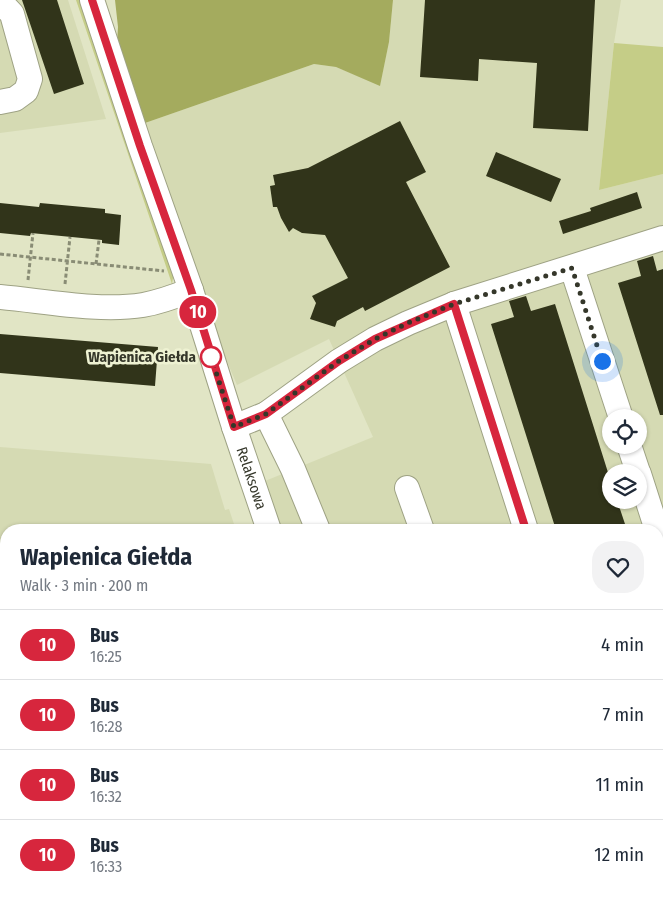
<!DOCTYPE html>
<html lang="en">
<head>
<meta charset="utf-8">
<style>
  :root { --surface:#fff; --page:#f2f2f3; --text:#1f2937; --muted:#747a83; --line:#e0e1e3 }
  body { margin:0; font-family:"Fira Sans Condensed",sans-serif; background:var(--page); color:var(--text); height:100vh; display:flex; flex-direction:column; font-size:19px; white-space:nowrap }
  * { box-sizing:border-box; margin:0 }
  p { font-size:16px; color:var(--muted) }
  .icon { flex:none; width:28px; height:28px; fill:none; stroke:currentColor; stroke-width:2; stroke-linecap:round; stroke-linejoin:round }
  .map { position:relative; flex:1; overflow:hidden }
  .panel { position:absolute; left:0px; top:524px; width:664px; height:376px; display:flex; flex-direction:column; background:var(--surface); border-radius:20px 20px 0 0; box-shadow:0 1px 4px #0004 }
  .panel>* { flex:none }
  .badge { padding:0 10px; border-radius:16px; font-size:18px; line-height:32px }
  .tools { position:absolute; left:602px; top:409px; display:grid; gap:10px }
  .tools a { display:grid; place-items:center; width:45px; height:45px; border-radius:50%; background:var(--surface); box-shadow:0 1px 4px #0004; font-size:25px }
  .you { position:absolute; width:25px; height:25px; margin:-12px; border:4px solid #fff; border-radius:50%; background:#1a73e8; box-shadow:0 0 0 8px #1a73e833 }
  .map>.badge { position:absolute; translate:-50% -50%; box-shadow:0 0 0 2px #fff }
  .round { display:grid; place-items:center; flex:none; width:52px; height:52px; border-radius:20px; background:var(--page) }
  .overview { display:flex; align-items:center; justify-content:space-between; height:85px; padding:0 20px }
  h1 { font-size:24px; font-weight:700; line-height:38px }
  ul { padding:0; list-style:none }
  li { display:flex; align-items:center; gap:15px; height:70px; padding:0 20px; border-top:1px solid var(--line) }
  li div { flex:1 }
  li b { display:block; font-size:19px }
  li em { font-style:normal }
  li .badge { min-width:55px; font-weight:700; text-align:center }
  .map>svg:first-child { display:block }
  .built { fill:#d5dab3; fill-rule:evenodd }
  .green { fill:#c5cd87 }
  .forest { fill:#a4ab5e }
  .building { fill:#31341a }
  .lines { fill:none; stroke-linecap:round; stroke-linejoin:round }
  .minor-casing { stroke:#9ea284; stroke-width:26 }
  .path { stroke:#898c75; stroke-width:3; stroke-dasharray:4 2.5; stroke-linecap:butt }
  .minor { stroke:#fff; stroke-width:24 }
  .line-casing { stroke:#fff; stroke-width:11 }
  .line { stroke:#d7263d; stroke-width:8 }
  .walk { stroke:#35372a; stroke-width:5; stroke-dasharray:0 9 }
  .stop-dot { fill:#fff; stroke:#d7263d; stroke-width:2.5 }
  .labels { text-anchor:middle; stroke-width:5; stroke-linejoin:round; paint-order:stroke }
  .stop-label { font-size:15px; font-weight:bold; fill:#35372a; stroke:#eef2d2; text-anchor:end }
  .street-label { font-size:15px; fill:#35372a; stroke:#eef2d2 }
</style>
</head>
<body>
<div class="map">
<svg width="663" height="899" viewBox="0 0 663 899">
  <rect width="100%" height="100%" fill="#e1e5c5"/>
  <!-- built -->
  <path class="built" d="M0,0H68L106,119L0,133Z
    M393,0H621L614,43L599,190L663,174V739H658V530H281L265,481L373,437L329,339L237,385L217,338L145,123L314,64L336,67L380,85L389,42ZM611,418H639V445H611ZM611,472H639V500H611Z
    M0,447L211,464L225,510L229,509L236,530H6V693H0Z
    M663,835V899H466L465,894H658V836Z
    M6,857V894H338L340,899H0V858Z"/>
  <!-- green -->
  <path class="green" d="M76,0H81L174,272L172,284Z
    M614,43L663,47V174L599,190Z
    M0,693H6V828H0Z
    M338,894H465L466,899H340Z"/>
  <!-- forest -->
  <path class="forest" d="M115,0H393L389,42L380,86L336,67L314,64L145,123L117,43L118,27Z"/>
  <!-- building -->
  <path class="building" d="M22,0H57L84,84L54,94Z
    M425,0H595L588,131L533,128L537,63L479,59L478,81L420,77Z
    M400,121L426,172L406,182L450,267L365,311L363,307L337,321L335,327L310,319L316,303L312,296L348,278L325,235L302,233L293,228L289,232L281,218L277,207H273L270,186L275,185L273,175L308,168Z
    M496,152L561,179L551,202L486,176Z
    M637,192L642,208L563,234L559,221L591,211L590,208Z
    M0,203L39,207L40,203L105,209V213L121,215L119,245L102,243V240L31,233L30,236L0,233Z
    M653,256L657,271L663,269V415H660L618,283L641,276L637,261Z
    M526,296L531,311L555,304L611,482V500H617L627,530H556L491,324L514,317L509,301Z
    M0,334L158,347L155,386L0,373Z"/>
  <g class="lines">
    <defs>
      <g id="minor">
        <path id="s1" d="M92,0L140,146L191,290L234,427L269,530"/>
        <path d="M0,1L12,14L30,79L26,91L15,99L0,102"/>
        <path d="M572,268L621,418"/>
        <path d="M0,297C45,301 99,312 143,305C160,302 176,296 191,290"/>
        <path d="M454,304L526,530"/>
        <path d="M266,414L293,469L318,530"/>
        <path d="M234,427L266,414L339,361L375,339L408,323L454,304L663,238"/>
        <path d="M629,445L638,472"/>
        <path d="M639,474L657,530"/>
        <path d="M407,488L422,530"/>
        <path d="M658,532L663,549"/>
        <path d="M0,566H6"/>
        <path d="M658,649L663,647"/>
        <path d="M0,684H6"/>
        <path d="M658,772H663"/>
        <path d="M0,846H6"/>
        <path d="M189,894L191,899"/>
        <path d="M229,894L231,899"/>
        <path d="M490,894L491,899"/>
        <path d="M603,894L605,899"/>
      </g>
    </defs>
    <!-- minor casing -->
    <use href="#minor" class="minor-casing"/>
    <!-- path -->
    <path class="path" d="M0,254L164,271
      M96,264L99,240
      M28,280L33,233
      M65,284L70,237"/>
    <!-- minor -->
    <use href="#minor" class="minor"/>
  </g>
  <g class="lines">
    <defs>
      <path id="line" d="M92,0L140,146L191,290L234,427L266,414L339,361L375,339L454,304L526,530"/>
    </defs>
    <!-- line casing -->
    <use href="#line" class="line-casing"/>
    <!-- line -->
    <use href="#line" class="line"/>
    <!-- walk -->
    <path class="walk" d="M211,357L234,427L266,414L339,361L375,339L408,323L454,304L572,268L602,361"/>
  </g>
  <!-- markers -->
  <circle class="stop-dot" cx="211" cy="357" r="10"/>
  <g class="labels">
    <!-- stop labels -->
    <g class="stop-label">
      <text x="196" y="362">Wapienica Giełda</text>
    </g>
    <!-- street labels -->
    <g class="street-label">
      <text dy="5" stroke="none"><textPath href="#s1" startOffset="504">Relaksowa</textPath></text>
    </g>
  </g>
</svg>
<div class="tools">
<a><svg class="icon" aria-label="locate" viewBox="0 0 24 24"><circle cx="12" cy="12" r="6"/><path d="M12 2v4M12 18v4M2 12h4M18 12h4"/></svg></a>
<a><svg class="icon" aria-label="layers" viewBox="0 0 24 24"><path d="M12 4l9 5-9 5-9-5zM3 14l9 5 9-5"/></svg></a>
</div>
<div class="you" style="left:602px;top:361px"></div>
<b class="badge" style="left:198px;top:312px;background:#d7263d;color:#fff">10</b>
<section class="panel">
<div class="overview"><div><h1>Wapienica Giełda</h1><p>Walk · 3 min · 200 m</p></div><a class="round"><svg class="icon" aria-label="heart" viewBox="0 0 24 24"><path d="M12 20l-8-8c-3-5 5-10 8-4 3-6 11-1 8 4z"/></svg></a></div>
<ul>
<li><span class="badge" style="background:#d7263d;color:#fff">10</span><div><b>Bus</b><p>16:25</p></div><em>4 min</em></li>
<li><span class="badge" style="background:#d7263d;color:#fff">10</span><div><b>Bus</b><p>16:28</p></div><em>7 min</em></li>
<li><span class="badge" style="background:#d7263d;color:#fff">10</span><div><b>Bus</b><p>16:32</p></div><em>11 min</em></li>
<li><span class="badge" style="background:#d7263d;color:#fff">10</span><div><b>Bus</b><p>16:33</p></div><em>12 min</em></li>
</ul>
</section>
</div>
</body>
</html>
